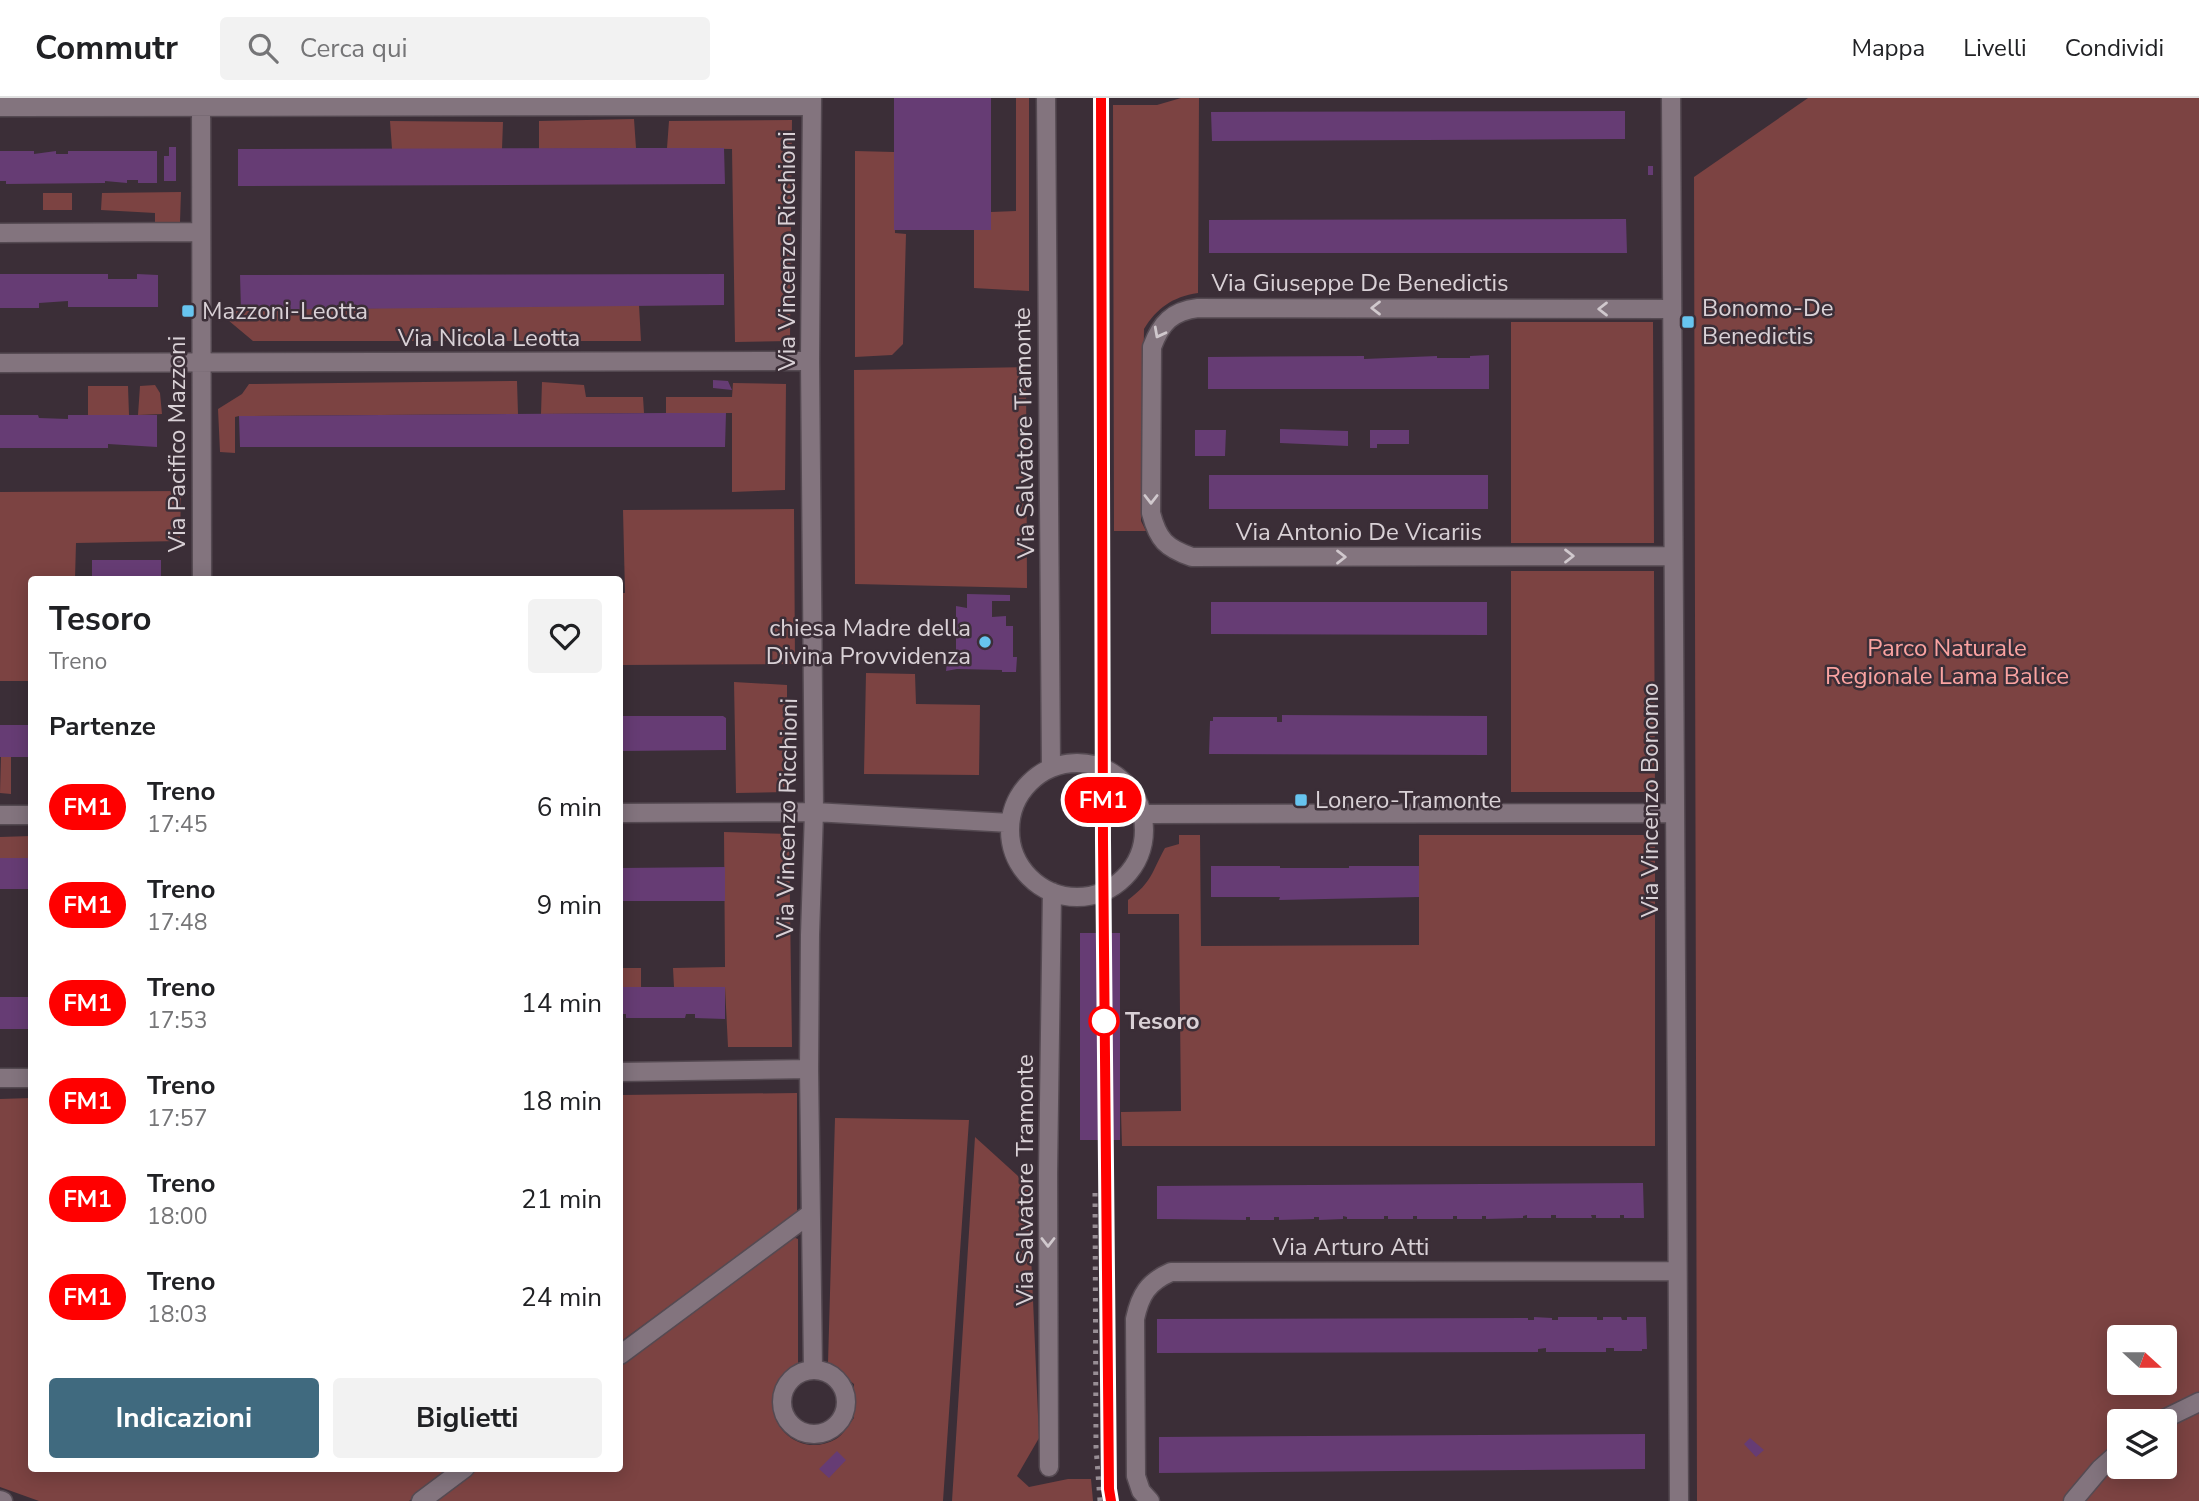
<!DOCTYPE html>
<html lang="it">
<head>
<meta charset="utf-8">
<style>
  :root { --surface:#fff; --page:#f2f2f2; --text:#202124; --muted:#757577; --line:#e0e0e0; --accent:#406a7f }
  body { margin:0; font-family:"Nunito Sans",sans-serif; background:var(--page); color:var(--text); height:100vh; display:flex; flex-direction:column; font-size:26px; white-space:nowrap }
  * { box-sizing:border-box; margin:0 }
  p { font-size:23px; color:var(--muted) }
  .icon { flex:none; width:38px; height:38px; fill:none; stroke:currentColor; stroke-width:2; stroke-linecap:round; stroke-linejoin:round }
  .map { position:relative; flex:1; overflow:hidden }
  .sheet { position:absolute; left:28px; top:478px; width:595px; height:896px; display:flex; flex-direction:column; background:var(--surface); border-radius:7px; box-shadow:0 4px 18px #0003 }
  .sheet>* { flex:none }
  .badge { padding:0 14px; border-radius:23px; font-size:24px; line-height:46px }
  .needle { width:46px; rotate:111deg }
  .controls { position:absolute; left:2107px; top:1227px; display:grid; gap:14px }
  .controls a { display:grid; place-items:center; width:70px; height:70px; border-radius:7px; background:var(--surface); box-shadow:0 4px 18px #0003; font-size:35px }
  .map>.badge { position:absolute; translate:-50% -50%; box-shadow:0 0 0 4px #fff }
  h2 { padding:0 21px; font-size:26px; line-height:63px }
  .round { display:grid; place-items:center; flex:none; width:74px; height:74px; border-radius:7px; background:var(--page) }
  .summary { display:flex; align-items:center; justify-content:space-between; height:119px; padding:0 21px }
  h1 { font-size:33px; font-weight:700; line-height:52px }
  .primary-button { display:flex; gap:14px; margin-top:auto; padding:14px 21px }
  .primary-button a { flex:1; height:80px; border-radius:7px; background:var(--accent); color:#fff; font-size:28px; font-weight:700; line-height:80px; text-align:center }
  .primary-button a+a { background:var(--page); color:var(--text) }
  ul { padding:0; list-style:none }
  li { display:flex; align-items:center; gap:21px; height:98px; padding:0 21px }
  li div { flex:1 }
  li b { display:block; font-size:26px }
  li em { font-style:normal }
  li .badge { min-width:77px; font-weight:700; text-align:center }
  header { display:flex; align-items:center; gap:42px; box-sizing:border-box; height:98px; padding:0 35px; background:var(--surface); border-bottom:2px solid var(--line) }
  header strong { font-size:33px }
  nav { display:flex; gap:38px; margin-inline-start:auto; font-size:24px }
  .search { width:490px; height:63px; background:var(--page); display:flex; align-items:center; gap:18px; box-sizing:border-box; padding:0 24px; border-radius:7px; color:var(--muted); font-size:26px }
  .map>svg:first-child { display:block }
  .green { fill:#7c4342; fill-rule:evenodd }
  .building { fill:#663c74 }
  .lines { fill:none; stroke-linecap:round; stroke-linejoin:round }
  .minor-casing { stroke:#554a52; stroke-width:21 }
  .minor { stroke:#83747e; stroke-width:18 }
  .rail { stroke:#988e95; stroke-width:5; stroke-dasharray:3.5 7; stroke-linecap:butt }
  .oneway { stroke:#d0c8cd }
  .line-casing { stroke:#fff; stroke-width:16 }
  .line { stroke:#f00; stroke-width:10 }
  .poi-dot { fill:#67c4ef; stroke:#3b2e37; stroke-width:2.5 }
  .stop-dot { fill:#fff; stroke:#f00; stroke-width:3.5 }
  .labels { text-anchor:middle; stroke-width:5; stroke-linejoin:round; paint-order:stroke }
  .street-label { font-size:24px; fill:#d9d1d6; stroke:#3b2e37 }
  .poi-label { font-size:24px; fill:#d9d1d6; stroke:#3b2e37; text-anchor:start }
  .park-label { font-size:24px; fill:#fba3a1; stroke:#3b2e37 }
  .stop-label { font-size:24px; font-weight:bold; fill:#d9d1d6; stroke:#3b2e37; text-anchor:start }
</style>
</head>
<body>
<header>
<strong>Commutr</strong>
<div class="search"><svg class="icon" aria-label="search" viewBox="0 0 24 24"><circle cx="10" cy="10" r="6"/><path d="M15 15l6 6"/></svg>Cerca qui</div>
<nav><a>Mappa</a><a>Livelli</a><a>Condividi</a></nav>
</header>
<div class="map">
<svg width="2199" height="1403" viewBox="0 0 2199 1403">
  <rect width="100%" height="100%" fill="#3b2e37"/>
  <!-- green -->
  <path class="green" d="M1016,0H1029V193L974,190V132L991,114L1016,113Z
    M1181,0H1199L1198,195C1172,199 1157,210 1144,231L1141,423L1146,433H1114L1113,7H1157Z
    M1808,0H2199V1403H1697L1694,79ZM2119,1239H2165V1284H2119ZM2119,1323H2165V1368H2119Z
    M634,21L636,50L539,51V23Z
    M792,22L790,243L735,244L732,51L667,50L669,23Z
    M390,23L503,24L502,51H392Z
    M855,53L894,54L895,135L906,136L903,246L892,257L855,259Z
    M181,94L180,124H155V115L101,112L102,95Z
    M43,95H72V112H43Z
    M639,207L641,243H253L216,212Z
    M1511,224H1653L1654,445H1511Z
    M1026,269L1027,490L855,486L854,272Z
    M517,283L518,316L239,318L235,319V355L220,354L218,311L242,296L249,286Z
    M542,284L584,287L586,299H643L644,315L541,316Z
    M733,285L786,286L785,392L732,394V315H666V299H732Z
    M155,287L160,295L162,316L138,317L140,288Z
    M88,288H128L129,317H88Z
    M181,393L180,443L76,445L75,481H32L31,583H0V394Z
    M794,411L795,566L620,567V495H625L623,412Z
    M1511,473H1654L1655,694H1511Z
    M866,575L915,576L916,606L980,607L979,677L864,676Z
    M734,584L787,587V694L736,695Z
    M1,659H11V696L0,695Z
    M724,734L789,736L792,949H728L725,889H674L673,870L725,869Z
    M1179,737H1200L1201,848L1419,847V737H1655V1048H1122L1121,1014L1181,1013L1179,816H1128V802C1153,783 1151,775 1165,750L1179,746Z
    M31,738V760H0V739Z
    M620,870H641V889H620Z
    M797,995V1114L620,1244V997Z
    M31,1000L32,1370H452L409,1403H39L0,1389V1001Z
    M835,1020L969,1022L943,1403H434L479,1370H620V1267L793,1139L798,1141V1268C792,1273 780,1279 777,1286C759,1324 799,1362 836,1341C843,1337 849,1326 854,1320V1286L828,1265Z
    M975,1039L1028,1087L1039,1340L1017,1378L1029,1389L1068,1381H1091L1093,1403H952Z"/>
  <!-- building -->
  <path class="building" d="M894,0H991V132H894Z
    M1625,13V41L1212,43L1211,14Z
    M169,49H176V83H164V58H169Z
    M636,50H724L725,86L238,88V51Z
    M0,53H34V56L56,53V56H68V53H157V85H138V82H127V85L105,83V85L6,86V83H0Z
    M1648,68H1653V77H1648Z
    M1626,121L1627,155H1209V122Z
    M0,176H108V181H137V176L158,177V209H68V203L39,205V210H0Z
    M724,176V207L241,212L240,177Z
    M1489,257V291H1208V259L1364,258V261L1437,258V260H1470V258Z
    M713,282L728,283L732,292L713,290Z
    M666,315H726L725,349H240L239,318Z
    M0,317H38L39,320L68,321V317H157V349L108,346V350H0Z
    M1280,331L1348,333V348L1280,345Z
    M1195,332H1226L1225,358H1195Z
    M1370,332H1409V346H1377V350H1370Z
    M1209,377H1488V411H1209Z
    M92,462H161V481H92Z
    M967,496L1010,497V503H992V519L1006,518V528H1013V559H1017L1016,574H1002V572L957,571L946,573L947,564L956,563V508L967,510Z
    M1211,504H1487V537L1211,536Z
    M1282,617L1487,618V657L1209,656L1210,623H1213V619H1277V624H1282Z
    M620,618H723L726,620V652L620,653Z
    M0,627H32V659H0Z
    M0,760H32V791H0Z
    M1211,768H1280V770H1349V768H1419V799L1279,802L1280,799H1211Z
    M725,769V803H620V770Z
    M1080,835H1120V1042H1080Z
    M620,889H725V921L695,920V916H686L685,920H626V916H620Z
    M0,899H32V931H0Z
    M1643,1085L1644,1120H1624V1117H1620V1120H1596V1117H1591L1592,1120H1556V1117H1551V1120H1527V1117L1523,1118V1120L1486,1121V1118H1482V1121H1457V1118H1453V1121H1417V1118H1413V1121H1388V1118H1384V1121H1347V1119L1343,1118V1121L1319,1122V1119H1314V1121L1279,1122V1119H1274V1122H1250V1119H1246V1122L1157,1121V1088Z
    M1534,1219L1552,1220V1222H1558V1219H1597V1222H1603V1219H1621L1622,1222H1627V1219H1646L1647,1251H1642V1253H1614V1250H1606V1254H1546V1250L1538,1251V1254L1157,1255V1221L1528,1220V1222H1534Z
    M1645,1336V1371L1159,1375V1339Z
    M1750,1340L1764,1352L1756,1359L1744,1346Z
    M837,1353L846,1362L829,1380L819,1371Z"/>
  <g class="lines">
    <defs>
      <path id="minor" d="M201,0L202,481
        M812,0L810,263L814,714L810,837L809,971L813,1272
        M1046,0L1051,670
        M1671,0L1679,1403
        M0,9L812,8
        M0,135L201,134
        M1672,211L1198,210C1172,213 1161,225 1152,249L1151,415C1158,442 1166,450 1192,459L1673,458
        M0,265L810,263
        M1010 732a67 67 0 1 1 134 0a67 67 0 1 1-134 0Z
        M620,715L814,714L1010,725
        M1143,716L1675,715
        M0,717H32
        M620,974L809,971
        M0,980H32
        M620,1257L810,1116
        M782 1304a32 32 0 1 1 64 0a32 32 0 1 1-64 0Z
        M2160,1323L2199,1304
        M1049,1369L1048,1075L1052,794
        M0,1402L3,1403
        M421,1403L465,1370
        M1150,1403L1141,1393L1136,1378L1135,1221C1140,1197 1148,1184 1171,1174L1677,1173
        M2073,1403L2100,1371L2119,1354"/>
    </defs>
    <!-- minor casing -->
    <use href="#minor" class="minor-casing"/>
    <!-- minor -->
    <use href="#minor" class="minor"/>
    <!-- rail -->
    <path class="rail" d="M1101,0L1103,743L1109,1391L1111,1403
      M1095,1095L1096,1349L1100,1403"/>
  </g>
  <!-- one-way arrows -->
  <defs><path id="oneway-chevron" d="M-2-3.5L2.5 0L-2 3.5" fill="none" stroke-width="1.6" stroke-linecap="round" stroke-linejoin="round" transform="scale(1.75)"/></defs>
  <g class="oneway">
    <use href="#oneway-chevron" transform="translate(1376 210) rotate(-180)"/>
    <use href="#oneway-chevron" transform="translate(1603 211) rotate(-180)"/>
    <use href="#oneway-chevron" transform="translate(1159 235) rotate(118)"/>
    <use href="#oneway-chevron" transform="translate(1151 401) rotate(90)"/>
    <use href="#oneway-chevron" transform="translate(1569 458)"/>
    <use href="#oneway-chevron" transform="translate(1341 459)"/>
    <use href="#oneway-chevron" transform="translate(1048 1144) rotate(90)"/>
  </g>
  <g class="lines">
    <defs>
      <path id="line" d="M1101,0L1103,743L1109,1391L1111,1403"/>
    </defs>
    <!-- line casing -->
    <use href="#line" class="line-casing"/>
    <!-- line -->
    <use href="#line" class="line"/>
  </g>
  <!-- markers -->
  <g class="poi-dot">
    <rect x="181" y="206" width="14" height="14" rx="3.5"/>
    <rect x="1681" y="217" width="14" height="14" rx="3.5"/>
    <circle cx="985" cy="544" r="7"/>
    <rect x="1294" y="695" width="14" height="14" rx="3.5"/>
  </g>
  <circle class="stop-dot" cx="1104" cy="923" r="14"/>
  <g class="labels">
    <!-- street labels -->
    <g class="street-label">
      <text transform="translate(787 153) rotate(-90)" y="8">Via Vincenzo Ricchioni</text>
      <text x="1360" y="193">Via Giuseppe De Benedictis</text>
      <text x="489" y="248">Via Nicola Leotta</text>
      <text transform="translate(1024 335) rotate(-91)" y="8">Via Salvatore Tramonte</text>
      <text transform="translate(177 346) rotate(-90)" y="8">Via Pacifico Mazzoni</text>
      <text x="1359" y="442">Via Antonio De Vicariis</text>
      <text transform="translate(1650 702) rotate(-90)" y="8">Via Vincenzo Bonomo</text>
      <text transform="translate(787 720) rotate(-89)" y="8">Via Vincenzo Ricchioni</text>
      <text transform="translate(1025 1082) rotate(-90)" y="8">Via Salvatore Tramonte</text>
      <text x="1351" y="1157">Via Arturo Atti</text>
    </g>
    <!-- poi labels -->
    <g class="poi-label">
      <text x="1702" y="218">Bonomo-De<tspan x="1702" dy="28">Benedictis</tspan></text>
      <text x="202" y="221">Mazzoni-Leotta</text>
      <text x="971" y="538" text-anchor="end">chiesa Madre della<tspan x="971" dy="28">Divina Provvidenza</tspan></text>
      <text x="1315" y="710">Lonero-Tramonte</text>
    </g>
    <!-- park labels -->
    <g class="park-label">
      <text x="1947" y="558">Parco Naturale<tspan x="1947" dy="28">Regionale Lama Balice</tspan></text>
    </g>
    <!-- stop labels -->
    <g class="stop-label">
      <text x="1125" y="931">Tesoro</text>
    </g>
  </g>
</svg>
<div class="controls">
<a><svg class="needle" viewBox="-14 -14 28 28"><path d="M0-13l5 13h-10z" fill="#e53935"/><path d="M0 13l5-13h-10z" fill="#757577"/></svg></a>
<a><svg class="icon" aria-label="layers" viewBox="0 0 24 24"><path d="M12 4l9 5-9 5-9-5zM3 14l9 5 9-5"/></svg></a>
</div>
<b class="badge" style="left:1103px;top:702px;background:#f00;color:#fff">FM1</b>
<section class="sheet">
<div class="summary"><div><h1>Tesoro</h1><p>Treno</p></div><a class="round"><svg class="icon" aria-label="heart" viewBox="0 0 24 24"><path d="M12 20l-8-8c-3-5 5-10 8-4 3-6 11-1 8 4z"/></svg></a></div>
<h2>Partenze</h2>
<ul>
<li><span class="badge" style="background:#f00;color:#fff">FM1</span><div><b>Treno</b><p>17:45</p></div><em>6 min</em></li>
<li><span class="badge" style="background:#f00;color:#fff">FM1</span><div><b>Treno</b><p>17:48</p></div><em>9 min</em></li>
<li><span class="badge" style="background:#f00;color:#fff">FM1</span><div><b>Treno</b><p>17:53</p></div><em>14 min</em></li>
<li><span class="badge" style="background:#f00;color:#fff">FM1</span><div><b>Treno</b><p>17:57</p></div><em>18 min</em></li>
<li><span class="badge" style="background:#f00;color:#fff">FM1</span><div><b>Treno</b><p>18:00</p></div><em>21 min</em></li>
<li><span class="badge" style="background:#f00;color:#fff">FM1</span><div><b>Treno</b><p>18:03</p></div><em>24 min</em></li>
</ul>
<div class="primary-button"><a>Indicazioni</a><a>Biglietti</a></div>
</section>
</div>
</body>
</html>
